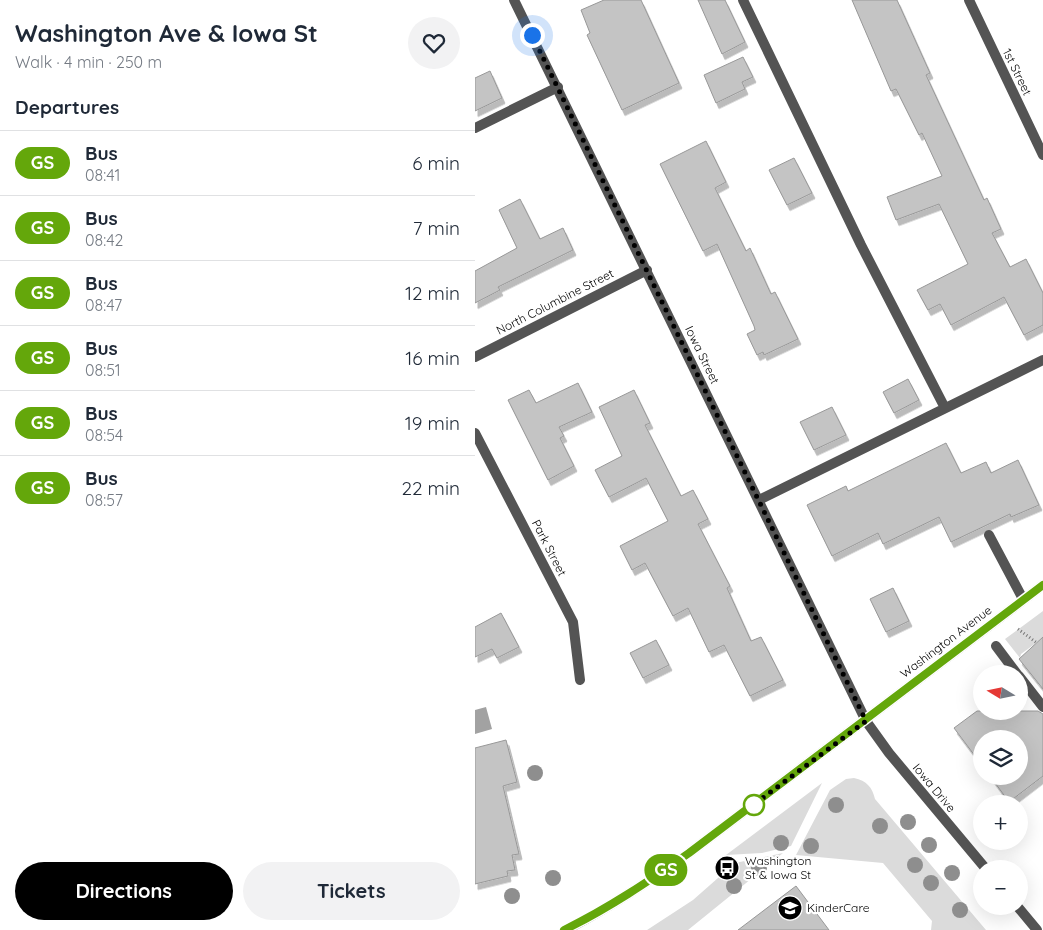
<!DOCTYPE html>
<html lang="en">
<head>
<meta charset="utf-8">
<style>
  :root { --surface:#fff; --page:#f2f2f3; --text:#1f2937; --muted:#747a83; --line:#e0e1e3; --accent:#000 }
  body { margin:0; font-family:Quicksand,sans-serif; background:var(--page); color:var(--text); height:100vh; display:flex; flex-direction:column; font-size:19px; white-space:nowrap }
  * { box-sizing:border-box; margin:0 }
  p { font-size:16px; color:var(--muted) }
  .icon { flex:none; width:28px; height:28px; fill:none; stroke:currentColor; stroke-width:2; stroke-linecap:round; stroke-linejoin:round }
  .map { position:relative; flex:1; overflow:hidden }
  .sheet { display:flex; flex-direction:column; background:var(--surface); width:475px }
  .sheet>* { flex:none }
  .badge { padding:0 10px; border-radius:16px; font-size:18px; line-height:32px }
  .needle { width:32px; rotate:280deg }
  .controls { position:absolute; left:498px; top:665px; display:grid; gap:10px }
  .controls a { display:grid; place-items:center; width:55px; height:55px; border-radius:50%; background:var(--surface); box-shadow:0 5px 20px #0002; font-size:25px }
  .you { position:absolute; width:25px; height:25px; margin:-12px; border:4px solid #fff; border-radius:50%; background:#1a73e8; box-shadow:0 0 0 8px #1a73e833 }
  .map>.badge { position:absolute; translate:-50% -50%; box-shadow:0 0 0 2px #fff }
  h2 { padding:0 15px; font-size:19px; line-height:45px }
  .round { display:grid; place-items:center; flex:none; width:52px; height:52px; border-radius:26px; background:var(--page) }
  .overview { display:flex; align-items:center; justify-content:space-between; height:85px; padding:0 15px }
  h1 { font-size:24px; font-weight:700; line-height:38px }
  .cta { display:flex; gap:10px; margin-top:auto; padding:10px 15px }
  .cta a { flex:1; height:58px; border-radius:30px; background:var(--accent); color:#fff; font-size:20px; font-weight:700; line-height:58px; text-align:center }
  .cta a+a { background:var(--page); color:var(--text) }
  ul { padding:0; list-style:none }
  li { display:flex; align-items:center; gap:15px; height:65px; padding:0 15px; border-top:1px solid var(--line) }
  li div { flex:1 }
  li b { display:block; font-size:19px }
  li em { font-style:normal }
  li .badge { min-width:55px; font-weight:700; text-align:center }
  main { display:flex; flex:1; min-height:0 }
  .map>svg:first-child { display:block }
  .green { fill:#dbdbdb }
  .water { fill:#a2a2a2 }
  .building { fill:#c4c4c4; stroke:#989898; filter:url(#shadow) }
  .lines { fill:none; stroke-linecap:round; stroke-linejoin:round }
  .path { stroke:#767676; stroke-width:3; stroke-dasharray:1 2.5; stroke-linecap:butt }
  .lane { stroke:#545454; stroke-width:10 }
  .street { stroke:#545454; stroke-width:10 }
  .secondary { stroke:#212121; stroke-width:10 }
  .tree { fill:#8e8e8e }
  .line-casing { stroke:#fff; stroke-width:11 }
  .line { stroke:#64a70b; stroke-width:8 }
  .walk { stroke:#000; stroke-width:5; stroke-dasharray:0 9 }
  .stop-dot { fill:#fff; stroke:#64a70b; stroke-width:2.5 }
  .labels { text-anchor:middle; stroke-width:4.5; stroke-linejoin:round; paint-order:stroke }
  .street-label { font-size:12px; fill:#000; stroke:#fff }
  .poi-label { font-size:12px; fill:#000; stroke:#fff; text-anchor:start }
</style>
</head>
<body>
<main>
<section class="sheet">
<div class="overview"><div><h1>Washington Ave &amp; Iowa St</h1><p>Walk · 4 min · 250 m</p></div><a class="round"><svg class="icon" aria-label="heart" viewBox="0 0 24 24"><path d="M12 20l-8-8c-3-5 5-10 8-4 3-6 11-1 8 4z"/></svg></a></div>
<h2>Departures</h2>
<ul>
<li><span class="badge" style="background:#64a70b;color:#fff">GS</span><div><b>Bus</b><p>08:41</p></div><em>6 min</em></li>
<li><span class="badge" style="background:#64a70b;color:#fff">GS</span><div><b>Bus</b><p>08:42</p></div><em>7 min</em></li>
<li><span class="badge" style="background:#64a70b;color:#fff">GS</span><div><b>Bus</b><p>08:47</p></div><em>12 min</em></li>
<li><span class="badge" style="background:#64a70b;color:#fff">GS</span><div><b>Bus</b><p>08:51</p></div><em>16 min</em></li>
<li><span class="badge" style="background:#64a70b;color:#fff">GS</span><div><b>Bus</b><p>08:54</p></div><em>19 min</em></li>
<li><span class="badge" style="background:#64a70b;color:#fff">GS</span><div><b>Bus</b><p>08:57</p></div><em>22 min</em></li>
</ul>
<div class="cta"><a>Directions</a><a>Tickets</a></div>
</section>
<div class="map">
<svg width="568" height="930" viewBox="0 0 568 930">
  <defs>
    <filter id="shadow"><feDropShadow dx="3" dy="5.5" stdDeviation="0" flood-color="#0004"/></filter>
  </defs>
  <rect width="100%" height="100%" fill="#fff"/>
  <!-- green -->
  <path class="green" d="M568,611V638L546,654L545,658L530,639Z
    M379,778C392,781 397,787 400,799L511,930H456L457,921L408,863L321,855L355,790L371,779Z
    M347,783L316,846L287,853L251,855Z
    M308,853L213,930H172L218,900L260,863Z"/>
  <!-- water -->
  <path class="water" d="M11,707L17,729L0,734V710Z"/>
  <!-- building -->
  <path class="building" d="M129,0H166L204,83L147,110L112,35L115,33L106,10Z
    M223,0H250L270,42L247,54Z
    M377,0H422L455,73L451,75L509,200L512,198L526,229L517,233L535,267L551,259L568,293V325L549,335L529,297L476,325L465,304L453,310L442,290L493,264L464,204L421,220L412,197L467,176L447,133L444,135L421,89L416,91Z
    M268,57L278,77L267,82L270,89L241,103L229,75Z
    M15,71L27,98L0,111V78Z
    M231,141L251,182L240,188L271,251L275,248L296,294L300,292L323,339L289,355L288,352L282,355L272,334L280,330L279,326L242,244L228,251L185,164Z
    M319,158L337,193L312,205L294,170Z
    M45,199L65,239L88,228L98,250L23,287L25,290L0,303V271L42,248L24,210Z
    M433,379L444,400L419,413L408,392Z
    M103,383L117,412L84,427L89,436L85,438L99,466L73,480L33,400L54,390L61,403Z
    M159,390L175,423L170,425L206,496L218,490L233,519L223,524L255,586L252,588L276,641L286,637L308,680L275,696L249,645L234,652L213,608L198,616L170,563L157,570L145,546L193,521L171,478L134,497L120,470L147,456L124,407Z
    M357,407L371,435L339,450L325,422Z
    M471,443L486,473L511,462L516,473L543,460L564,505L536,517L535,514L476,542L464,517L408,544L403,533L357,556L332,505L371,486L373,491Z
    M418,588L434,621L411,632L395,599Z
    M26,613L44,647L22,658L17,649L0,657V627Z
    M568,637V689L544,659Z
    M181,640L194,665L168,678L155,653Z
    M502,711H563L568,714V776L534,802L515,776H544V739H506V764L479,728Z
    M31,740L42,782L28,786L44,854L37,855L40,870L32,871L33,876L0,884V748Z
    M321,886L354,930H263Z"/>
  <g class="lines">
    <!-- path -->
    <path class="path" d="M543,629L562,643"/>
    <!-- lane -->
    <path class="lane" d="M268,0L386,245L470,408
      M0,128L83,87
      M284,500L568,360
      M514,535L548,599
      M521,646L542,674
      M544,676L568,707"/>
    <!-- street -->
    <path class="street" d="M39,0L391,721L414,753L511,869
      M494,0L568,155
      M0,357L172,270
      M0,433L98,622L105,680
      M542,906L562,930"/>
    <!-- secondary -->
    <path class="secondary" d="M90,930C134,908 174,881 214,853L568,585"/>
  </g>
  <!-- trees -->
  <g class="tree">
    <circle cx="60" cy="773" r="8"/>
    <circle cx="361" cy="805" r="8"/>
    <circle cx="433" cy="822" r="8"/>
    <circle cx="405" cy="826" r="8"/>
    <circle cx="306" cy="843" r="8"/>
    <circle cx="454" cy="845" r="8"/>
    <circle cx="336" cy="846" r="8"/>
    <circle cx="440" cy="865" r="8"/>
    <circle cx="284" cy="868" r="8"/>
    <circle cx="477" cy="873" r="8"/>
    <circle cx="78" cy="878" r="8"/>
    <circle cx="456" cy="883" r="8"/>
    <circle cx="259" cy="886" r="8"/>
    <circle cx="37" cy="896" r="8"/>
    <circle cx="485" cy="910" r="8"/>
  </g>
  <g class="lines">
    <defs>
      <path id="line" d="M89,930C134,908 174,881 214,853L568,585"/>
    </defs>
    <!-- line casing -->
    <use href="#line" class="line-casing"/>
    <!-- line -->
    <use href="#line" class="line"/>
    <!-- walk -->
    <path class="walk" d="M57,35L391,721L274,808L279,805"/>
  </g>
  <!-- icons -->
  <defs>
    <symbol id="bus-disc" viewBox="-11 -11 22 22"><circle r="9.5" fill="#000" stroke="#fff"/><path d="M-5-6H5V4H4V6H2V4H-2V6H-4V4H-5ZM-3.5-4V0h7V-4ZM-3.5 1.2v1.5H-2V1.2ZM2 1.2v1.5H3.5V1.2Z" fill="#fff"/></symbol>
    <symbol id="school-disc" viewBox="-11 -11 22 22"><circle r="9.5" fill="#000" stroke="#fff"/><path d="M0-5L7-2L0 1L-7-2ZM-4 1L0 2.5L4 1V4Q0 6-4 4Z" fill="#fff"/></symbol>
  </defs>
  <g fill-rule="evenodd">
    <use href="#bus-disc" x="238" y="854" width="28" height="28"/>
    <use href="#school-disc" x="301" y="894" width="28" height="28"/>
  </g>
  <!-- markers -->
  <circle class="stop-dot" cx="279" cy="805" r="10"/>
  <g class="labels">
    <!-- street labels -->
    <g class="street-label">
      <text transform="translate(542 72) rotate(64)" y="4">1st Street</text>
      <text transform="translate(80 302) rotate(-27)" y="4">North Columbine Street</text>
      <text transform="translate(227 355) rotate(64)" y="4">Iowa Street</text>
      <text transform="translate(74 548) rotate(63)" y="4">Park Street</text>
      <text transform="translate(471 642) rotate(-37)" y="4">Washington Avenue</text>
      <text transform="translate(459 788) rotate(50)" y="4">Iowa Drive</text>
    </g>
    <!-- poi labels -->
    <g class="poi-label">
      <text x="270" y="865">Washington<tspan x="270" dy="14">St &amp; Iowa St</tspan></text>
      <text x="332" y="912">KinderCare</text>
    </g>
  </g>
</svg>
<div class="controls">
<a><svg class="needle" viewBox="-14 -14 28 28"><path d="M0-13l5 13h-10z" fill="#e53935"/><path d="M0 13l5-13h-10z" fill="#747a83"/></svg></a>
<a><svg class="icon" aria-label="layers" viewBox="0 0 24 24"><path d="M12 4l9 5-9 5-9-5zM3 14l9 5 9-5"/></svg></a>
<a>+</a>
<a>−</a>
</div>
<div class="you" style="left:57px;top:35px"></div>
<b class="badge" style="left:191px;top:870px;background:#64a70b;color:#fff">GS</b>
</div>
</main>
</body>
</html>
